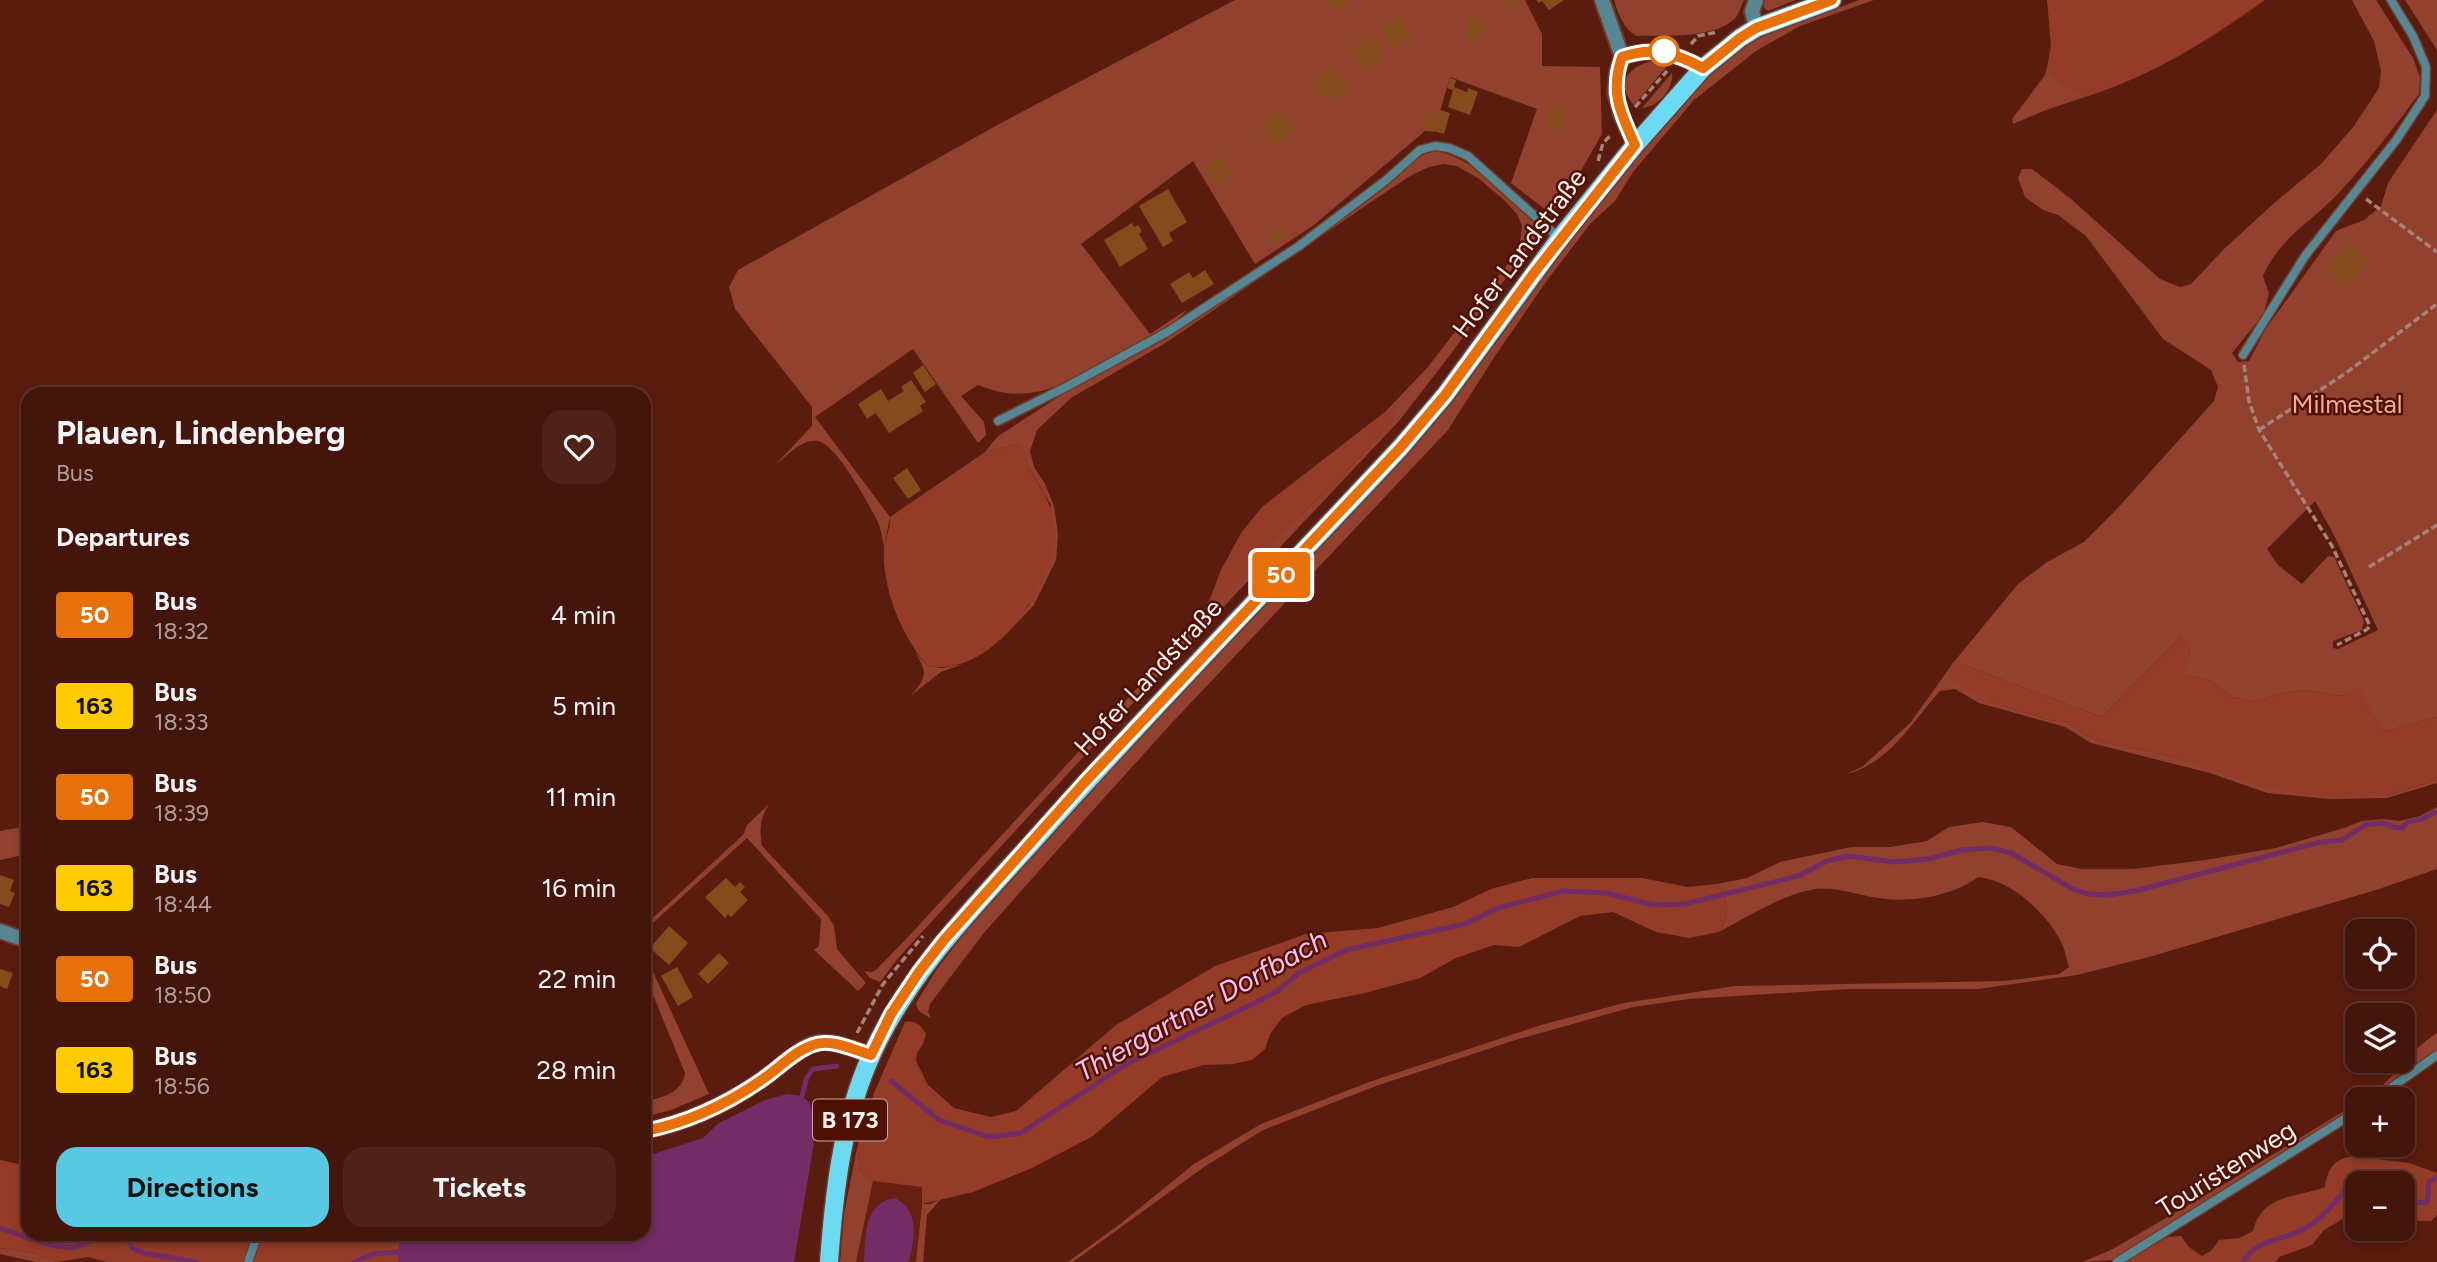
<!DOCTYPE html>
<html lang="en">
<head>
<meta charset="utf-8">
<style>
  :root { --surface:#44150a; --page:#4e2218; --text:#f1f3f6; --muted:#af9f9c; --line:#5c342b; --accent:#57c9e2 }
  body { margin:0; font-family:Figtree,sans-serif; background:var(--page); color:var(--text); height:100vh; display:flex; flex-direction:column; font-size:26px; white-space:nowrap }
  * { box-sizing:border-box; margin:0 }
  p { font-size:23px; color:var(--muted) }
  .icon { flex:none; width:38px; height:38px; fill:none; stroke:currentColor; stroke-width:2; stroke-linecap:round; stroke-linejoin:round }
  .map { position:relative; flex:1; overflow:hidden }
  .panel { position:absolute; left:21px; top:387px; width:630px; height:854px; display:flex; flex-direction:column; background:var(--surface); border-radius:21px; box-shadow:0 4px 10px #0003,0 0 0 2px var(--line) }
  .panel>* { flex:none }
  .badge { padding:0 14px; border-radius:5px; font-size:24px; line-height:46px }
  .tools { position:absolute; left:2345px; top:919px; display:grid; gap:14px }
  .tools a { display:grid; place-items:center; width:70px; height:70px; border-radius:14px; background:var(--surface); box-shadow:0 4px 10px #0003,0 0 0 2px var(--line); font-size:35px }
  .map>.badge { position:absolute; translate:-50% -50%; box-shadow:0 0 0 4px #fff }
  h2 { padding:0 35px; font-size:26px; line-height:63px }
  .round { display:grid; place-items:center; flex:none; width:74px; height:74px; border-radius:21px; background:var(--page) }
  .overview { display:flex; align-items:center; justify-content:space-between; height:119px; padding:0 35px }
  h1 { font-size:33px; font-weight:700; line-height:52px }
  .action { display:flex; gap:14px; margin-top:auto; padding:14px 35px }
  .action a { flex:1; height:80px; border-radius:21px; background:var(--accent); color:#111; font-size:28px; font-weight:700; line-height:80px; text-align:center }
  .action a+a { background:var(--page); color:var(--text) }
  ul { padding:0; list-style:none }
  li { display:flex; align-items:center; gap:21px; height:91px; padding:0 35px }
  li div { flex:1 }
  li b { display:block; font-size:26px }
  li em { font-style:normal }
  li .badge { min-width:77px; font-weight:700; text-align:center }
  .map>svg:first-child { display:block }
  .built { fill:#672010 }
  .green { fill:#91412e; fill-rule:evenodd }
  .forest { fill:#953c28 }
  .water { fill:#722c66 }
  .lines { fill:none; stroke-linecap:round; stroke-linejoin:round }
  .stream { stroke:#722c66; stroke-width:5 }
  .building { fill:#864b1d }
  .service-casing { stroke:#703a2e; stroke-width:11 }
  .minor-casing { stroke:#703a2e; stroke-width:18 }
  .tertiary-casing { stroke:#703a2e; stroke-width:18 }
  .primary-casing { stroke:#703a2e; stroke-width:21 }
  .path { stroke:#a68279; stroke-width:3.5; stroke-dasharray:7 3.5; stroke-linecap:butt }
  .service { stroke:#568793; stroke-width:8 }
  .minor { stroke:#568793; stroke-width:14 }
  .tertiary { stroke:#568793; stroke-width:14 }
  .primary { stroke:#6ddaf3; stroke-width:18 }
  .line-casing { stroke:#fff; stroke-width:16 }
  .line { stroke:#e6710a; stroke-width:10 }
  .stop-dot { fill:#fff; stroke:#e6710a; stroke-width:3.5 }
  .labels { text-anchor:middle; stroke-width:5; stroke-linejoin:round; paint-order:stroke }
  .shield { fill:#4e1103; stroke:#c6aea8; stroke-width:2 }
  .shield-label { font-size:24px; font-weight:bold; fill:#faf1ef }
  .street-label { font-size:26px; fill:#faf1ef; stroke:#4e1103 }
  .park-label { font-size:26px; fill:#f4aa97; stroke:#4e1103 }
  .water-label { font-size:28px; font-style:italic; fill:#ffc1f1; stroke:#4e1103 }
</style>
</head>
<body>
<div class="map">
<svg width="2437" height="1262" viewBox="0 0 2437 1262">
  <rect width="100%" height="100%" fill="#5a1c0e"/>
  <!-- built -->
  <path class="built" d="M873,1181L923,1187L916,1262H856Z"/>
  <!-- green -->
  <path class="green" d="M1235,0H1525L1542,34V66L1600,67L1602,134L1579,174L1551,214L1511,183L1537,109L1450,77L1434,132L1425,131L1314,225L1255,264L1193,161L1081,244L1150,334L1186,310C1179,327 1064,387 1041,391C1017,396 1001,394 978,385L961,396L984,422L986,435L978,443L913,349L815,417L890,517L884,547C882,538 881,528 877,520C868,503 837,445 818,441C802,438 787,456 775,465L812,426V407L735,309L729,287L738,270L1001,123Z
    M1614,0H1744C1741,6 1739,15 1734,19C1714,39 1663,35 1637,36C1624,30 1618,13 1614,0Z
    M1763,0H1796L1768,11L1764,8Z
    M1859,0H1874L1800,26L1756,51L1694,100L1633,172L1615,201L1591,223L1548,279L1495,356L1448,430L1169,726L1077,828L983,934L930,1004L928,1012L931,1018C923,1014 917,1012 916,1003L937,969L967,930L1167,708L1419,441L1460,391L1566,243L1606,192L1708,75L1737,51L1765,35Z
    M2352,0H2376L2413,58L2420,77L2419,94C2393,129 2366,164 2336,196C2308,224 2280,238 2263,276L2269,294L2263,315L2232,353L2238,362L2249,361L2265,330L2336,231L2364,220L2381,206L2388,183L2437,110V717L2382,732L2359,689L2341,696L2306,690L2283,693L2254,702L2232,697L2211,681L2183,674L2190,650L2182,636L2102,717L1961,664L1990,702L2049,720L2069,722L2081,732L2101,742L2162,754L2203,767L2387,795L2437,780V783L2387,798L2329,799L2267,793L2210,773L2091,743L2065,727L1979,703L1955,689L1940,691C1912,722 1889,764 1846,774L1862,767L1911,722L1953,663L2018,584L2047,562L2084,542L2116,510L2214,401L2218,387L2211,370L2163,339L2086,236L2058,215L2043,210L2025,197L2018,178L2022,169H2032L2070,198L2160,279L2180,287L2191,284L2224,249L2272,205L2321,164L2354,126L2379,88L2381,71L2374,41ZM2315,501L2334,535L2378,630L2338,649L2333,648V641L2362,630L2364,621L2334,557L2328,556L2302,584L2278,565L2267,549Z
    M2405,0H2437V50Z
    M1651,61H1661L1668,65L1634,105C1615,84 1627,68 1651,61Z
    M2047,67C2055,82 2070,90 2085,97L2046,110L2013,124L2012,119L2045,75Z
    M1672,73C1674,89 1658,107 1642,108Z
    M1436,151C1471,156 1510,199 1538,222L1540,231L1450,355L1399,421L1131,705L899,957L880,982L870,978L864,971L872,972L877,969L908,937L1199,621L1209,599L1208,606L1306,510L1336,483L1394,419V413L1386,411L1427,368L1514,256L1520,242L1522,226L1517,214L1504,200L1478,178L1457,166L1443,164L1429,167L1410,176L1368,204L1167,342L1071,398L1037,430L1030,451L1034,467L1045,484L1054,506L1058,534L1056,560L1034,605L997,644L1029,605L1051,505L1029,468L1019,444L985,452L997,437L1072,388L1165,339L1404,166L1425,154Z
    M915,652L927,666L942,668L963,664L941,672L910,696C927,678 928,673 915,652Z
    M769,804C760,818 759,830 762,846L828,916L834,926L837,949L866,983L858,991L814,950L819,946L821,919L747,838L644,931V926L744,834L747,825Z
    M2437,807V869L2376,890L2149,957L2077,975L1978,989H1849L1689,999L1633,1007L1512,1041L1376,1086L1263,1130L1204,1167L1073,1262H1068L1120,1224L1194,1164L1261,1124L1369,1082L1541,1025L1624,1003L1735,986L2004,981L2059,974L2069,967C2066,958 2065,948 2060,940C2045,912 2011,880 1978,877C1955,895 1915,902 1886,899C1863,897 1841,887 1817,889C1787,892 1747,917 1719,932C1731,912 1729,903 1717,884L1747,878L1780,862L1851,847H1890L1927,841L1949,827L1983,822L2011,827L2057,864L2082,869H2133L2205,860L2276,848L2344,828L2362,821L2384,819L2399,821L2420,816Z
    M28,826V854L0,860V831Z
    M644,952L709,1094L671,1110L644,1117V1102C662,1097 682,1094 685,1073L644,973Z
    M2437,1033V1050L2372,1099H2365C2393,1082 2408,1051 2437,1033Z
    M2357,1103V1108L2112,1260L2082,1262L2111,1250L2233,1179Z
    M857,1148L861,1172L873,1181L856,1262H840L844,1214Z
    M941,1199L927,1215L923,1262H916L922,1204H930Z
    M0,1248L34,1253L57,1262H36L0,1254Z"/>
  <!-- forest -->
  <path class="forest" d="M2047,0H2265C2209,40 2152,76 2085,97L2067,89L2050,74L2047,67L2051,46Z
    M1386,411L1394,413V419L1336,483L1306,510L1214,606L1207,607L1220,572L1241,533L1262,507Z
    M1019,444C1032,457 1024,460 1031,472C1046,498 1054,505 1055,537C1056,550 1048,566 1043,578C1022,622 982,675 927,666C902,636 882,589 884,549C885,538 891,528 890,517L985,452Z
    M2183,635L2190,650L2184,674L2211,681L2232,697L2254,702L2283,693L2306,690L2341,696L2359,688L2382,732L2437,717V780L2387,795L2329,797L2269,789L2162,754L2101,742L2081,732L2069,722L2049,720L1990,702L1966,690L1949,678L1952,663L1961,664L2102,717Z
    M1532,878H1642L1688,887L1717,884C1729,903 1731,912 1719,932L1689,938L1656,932L1613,912L1580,916L1519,947L1494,945L1456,958L1420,978L1365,993L1306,1005L1282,1018L1270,1034L1265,1049L1252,1060L1233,1064L1204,1065L1162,1077L1093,1136L1032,1168L973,1192L922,1204V1187L873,1181L861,1172L857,1148L874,1093L905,1022C916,1020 921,1025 926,1034L923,1044L917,1053L916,1061L928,1085L954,1108L991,1117L1016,1111L1116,1025L1215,966L1306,934L1378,928L1453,907L1491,889Z
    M2354,1156L2409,1163L2437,1173V1215L2431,1221H2403V1183H2357V1216L2346,1217L2324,1230L2312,1245L2279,1257L2276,1262H2123L2168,1237L2181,1236L2189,1247L2202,1256L2211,1251L2219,1240L2239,1238L2253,1231C2262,1194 2295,1198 2325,1187C2328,1167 2334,1159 2354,1156Z
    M0,1160L28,1166V1234H400L398,1262H107L88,1257L57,1262L34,1253L0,1248Z"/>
  <!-- water -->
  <path class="water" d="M787,1094L802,1096L810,1103L816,1131L794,1262H398L400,1234H644V1157L703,1138L719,1123L765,1100Z
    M895,1198C919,1209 916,1241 908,1262H864C865,1237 864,1202 895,1198Z"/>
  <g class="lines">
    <!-- stream -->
    <path class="stream" d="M891,1081L939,1120L989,1137L1021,1133L1128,1063L1255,1003L1279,990L1299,973L1346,950L1465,924L1498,908L1564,891L1606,893L1654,905L1685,904L1798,876L1827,861L1848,856L1894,862L1928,859L1962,850L1990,848L2011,853L2073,889L2088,894L2109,895L2135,891L2321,842L2342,840L2365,825L2384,823L2393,827L2403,828C2408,818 2413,822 2422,819C2427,817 2432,813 2437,812
      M802,1096L807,1077L813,1069L837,1066
      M2403,1204L2427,1202L2429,1182L2437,1177
      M0,1228C18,1234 57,1250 75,1247C90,1244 106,1230 123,1236C129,1237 130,1243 132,1248L143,1253L196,1262
      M354,1262L373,1254L399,1252
      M2243,1262C2257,1238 2282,1241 2304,1229C2322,1220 2342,1194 2355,1179C2363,1177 2369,1175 2373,1183"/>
  </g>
  <!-- building -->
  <path class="building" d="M1327,0H1350L1336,11Z
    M1506,0H1516L1521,6L1514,12L1504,2Z
    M1536,0H1564L1549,10L1542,1L1539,3Z
    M1400,13L1407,23L1403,26L1412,37L1392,49L1382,36L1385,34L1380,27Z
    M1471,15L1488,20L1481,43L1465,38Z
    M1372,34L1384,50L1380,53L1384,59L1367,71L1351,50Z
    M1335,66L1351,88L1330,103L1323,94L1319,97L1310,84Z
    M1450,78L1456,80L1454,87L1467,92L1468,88L1478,92L1470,115L1448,107L1453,90L1447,88Z
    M1552,103L1567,107L1561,131L1546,127Z
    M1277,110L1280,115L1284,112L1297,130L1273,147L1260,130L1265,126L1262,121Z
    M1440,110L1450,113L1444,134L1422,128L1427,111L1439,115Z
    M1220,155L1234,174L1217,186L1203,167Z
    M1168,189L1187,222L1169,233L1173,241L1163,247L1139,206Z
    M1132,223L1134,227L1138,225L1142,231L1139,234L1148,249L1120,267L1104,240Z
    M1279,225L1287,235L1275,244L1267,234Z
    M2347,242L2370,259L2349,288L2326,271Z
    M1205,270L1214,284L1182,303L1170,284L1189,272L1193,278Z
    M923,365L936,384L925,392L913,373Z
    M911,380L926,402L920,406L923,411L889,433L876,413L867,419L858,404L881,389L888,401L904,391L901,387Z
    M907,468L921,490L908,499L893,478Z
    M0,875L14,880L10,891L15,893L9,907L0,904Z
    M726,878L735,887L740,882L745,887L740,892L748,900L731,917L728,914L725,918L705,897Z
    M669,926L688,943L669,965L650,948Z
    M719,953L729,963L708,984L698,974Z
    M677,967L693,997L678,1006L661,976Z
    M0,969L13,973L7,989L0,986Z"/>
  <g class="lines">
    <defs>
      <path id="service" d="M2243,355L2305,256L2397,139L2425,96L2426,67L2413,36L2391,0
        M998,421L1068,386L1169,331L1299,246L1385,181L1420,150L1435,146L1449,148L1468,156L1559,238
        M2375,1099L2437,1055
        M248,1262L258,1234
        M2117,1262L2357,1111"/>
      <path id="minor" d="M1602,0L1622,57L1617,72L1615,93L1622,117L1635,145
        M1756,0L1752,11L1756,28
        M1622,57C1653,46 1675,53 1703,68"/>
      <path id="tertiary" d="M0,931L28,941
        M644,1131C687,1123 727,1104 763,1079C779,1068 795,1051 813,1044C830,1038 854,1050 871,1055"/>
      <path id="primary" d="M829,1262C834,1193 842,1120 871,1056C909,971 975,906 1036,838C1154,705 1279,578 1400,448L1445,395L1560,238L1635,145L1703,68L1740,38L1756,28L1832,0"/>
    </defs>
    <!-- service casing -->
    <use href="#service" class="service-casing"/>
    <!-- minor casing -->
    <use href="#minor" class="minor-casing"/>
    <!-- tertiary casing -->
    <use href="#tertiary" class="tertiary-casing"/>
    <!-- primary casing -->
    <use href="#primary" class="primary-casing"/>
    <!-- path -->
    <path class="path" d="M1691,44L1698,36L1717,32
      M1635,107L1667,71
      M1598,161L1603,143L1612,134
      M2366,199L2437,252
      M2244,365L2249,401L2259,430L2332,546L2370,626L2366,630L2337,645
      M2259,430L2346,373L2437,304
      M2369,567L2437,525
      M857,1033L883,984L923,936"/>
    <!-- service -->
    <use href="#service" class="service"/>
    <!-- minor -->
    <use href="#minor" class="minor"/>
    <!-- tertiary -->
    <use href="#tertiary" class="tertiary"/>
    <!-- primary -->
    <use href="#primary" class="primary"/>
  </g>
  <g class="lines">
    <defs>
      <path id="line" d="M644,1131C687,1123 727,1104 763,1079C779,1068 795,1051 813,1045C830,1038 854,1050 871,1055L891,1014L919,972L944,940L1084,783L1400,448L1445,395L1534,273L1635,145C1620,112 1610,92 1622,57C1653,46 1675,53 1703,68L1740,38L1756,28L1832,0"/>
    </defs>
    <!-- line casing -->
    <use href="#line" class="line-casing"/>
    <!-- line -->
    <use href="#line" class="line"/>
  </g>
  <!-- markers -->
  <circle class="stop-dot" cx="1664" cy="51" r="14"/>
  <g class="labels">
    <!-- shield labels -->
    <rect class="shield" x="813" y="1099.5" width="74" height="41" rx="5"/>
    <g class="shield-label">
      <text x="850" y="1128">B 173</text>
    </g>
    <!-- street labels -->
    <g class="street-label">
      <text transform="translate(1519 253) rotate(-53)" y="9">Hofer Landstraße</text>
      <text transform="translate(1148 677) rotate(-47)" y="9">Hofer Landstraße</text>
      <text transform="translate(2226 1169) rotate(-32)" y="9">Touristenweg</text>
    </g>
    <!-- park labels -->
    <g class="park-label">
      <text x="2347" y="413">Milmestal</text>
    </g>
    <!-- water labels -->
    <g class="water-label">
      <text transform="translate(1201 1005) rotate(-29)" y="10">Thiergartner Dorfbach</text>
    </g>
  </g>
</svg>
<div class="tools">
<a><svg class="icon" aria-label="locate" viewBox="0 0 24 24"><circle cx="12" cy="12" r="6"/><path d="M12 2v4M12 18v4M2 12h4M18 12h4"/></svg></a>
<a><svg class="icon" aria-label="layers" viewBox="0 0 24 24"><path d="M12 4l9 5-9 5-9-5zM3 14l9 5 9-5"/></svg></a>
<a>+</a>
<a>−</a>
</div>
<b class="badge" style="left:1281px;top:575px;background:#e6710a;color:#fff">50</b>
<section class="panel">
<div class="overview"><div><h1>Plauen, Lindenberg</h1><p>Bus</p></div><a class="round"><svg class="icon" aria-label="heart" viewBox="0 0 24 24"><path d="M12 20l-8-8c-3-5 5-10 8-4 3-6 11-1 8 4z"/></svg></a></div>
<h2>Departures</h2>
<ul>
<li><span class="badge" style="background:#e6710a;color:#fff">50</span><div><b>Bus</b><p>18:32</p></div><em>4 min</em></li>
<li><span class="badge" style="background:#fecc00;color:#111">163</span><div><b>Bus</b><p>18:33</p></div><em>5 min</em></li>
<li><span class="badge" style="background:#e6710a;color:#fff">50</span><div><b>Bus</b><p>18:39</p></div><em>11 min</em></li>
<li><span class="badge" style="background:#fecc00;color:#111">163</span><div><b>Bus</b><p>18:44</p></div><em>16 min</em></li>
<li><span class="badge" style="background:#e6710a;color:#fff">50</span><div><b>Bus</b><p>18:50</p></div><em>22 min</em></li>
<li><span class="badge" style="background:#fecc00;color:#111">163</span><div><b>Bus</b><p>18:56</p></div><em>28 min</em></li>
</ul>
<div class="action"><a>Directions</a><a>Tickets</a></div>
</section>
</div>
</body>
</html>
